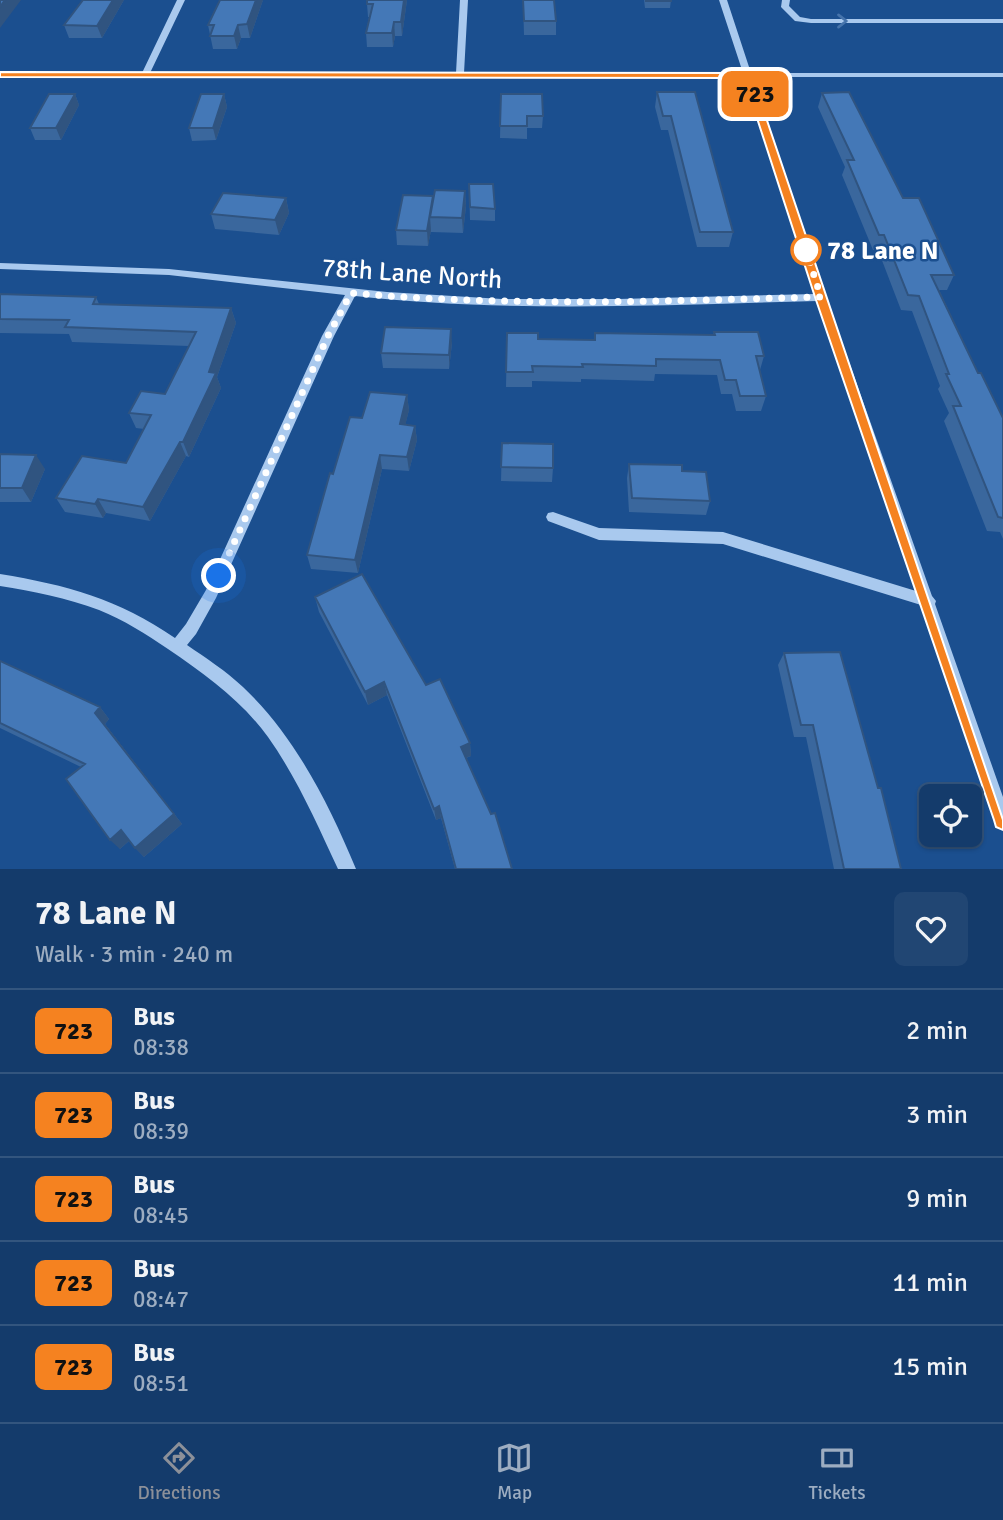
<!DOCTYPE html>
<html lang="en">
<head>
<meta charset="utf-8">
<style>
  :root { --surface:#143b6b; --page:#214673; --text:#f1f3f6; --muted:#9dadc1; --line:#33557e; --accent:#8c9099 }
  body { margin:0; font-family:Signika,sans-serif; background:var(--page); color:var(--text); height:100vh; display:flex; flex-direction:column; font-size:26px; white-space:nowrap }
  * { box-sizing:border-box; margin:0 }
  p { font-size:23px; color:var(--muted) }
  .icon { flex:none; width:38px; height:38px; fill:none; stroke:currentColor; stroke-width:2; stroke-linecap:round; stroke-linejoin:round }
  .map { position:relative; height:869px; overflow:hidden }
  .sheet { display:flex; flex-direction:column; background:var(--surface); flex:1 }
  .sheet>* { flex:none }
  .badge { padding:0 14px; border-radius:10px; font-size:24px; line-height:46px }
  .fabs { position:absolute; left:919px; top:784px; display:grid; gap:14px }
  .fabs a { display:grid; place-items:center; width:63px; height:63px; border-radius:10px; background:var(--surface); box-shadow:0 2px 5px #0004,0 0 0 2px var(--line); font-size:35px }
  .you { position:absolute; width:35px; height:35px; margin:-18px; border:5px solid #fff; border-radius:50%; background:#1a73e8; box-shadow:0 0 0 10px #1a73e833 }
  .map>.badge { position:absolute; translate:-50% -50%; box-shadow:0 0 0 4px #fff }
  .round { display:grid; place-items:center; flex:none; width:74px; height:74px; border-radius:10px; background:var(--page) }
  .overview { display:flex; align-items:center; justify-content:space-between; height:119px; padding:0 35px }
  h1 { font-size:33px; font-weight:800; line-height:52px }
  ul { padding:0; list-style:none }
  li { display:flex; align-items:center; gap:21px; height:84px; padding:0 35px; border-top:2px solid var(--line) }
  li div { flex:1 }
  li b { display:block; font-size:26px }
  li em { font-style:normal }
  li .badge { min-width:77px; font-weight:700; text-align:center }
  .tab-bar { display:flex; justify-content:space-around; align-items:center; height:98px; border-top:2px solid var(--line); background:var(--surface); font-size:19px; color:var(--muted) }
  .tab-bar a { display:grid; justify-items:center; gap:4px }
  .tab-bar .on { color:var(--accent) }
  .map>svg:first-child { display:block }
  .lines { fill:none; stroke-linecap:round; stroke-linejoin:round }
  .minor { fill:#a9c9ee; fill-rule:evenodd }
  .wall { fill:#3a679d }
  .shaded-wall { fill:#305480 }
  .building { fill:#4478b7; stroke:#305480; stroke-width:2 }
  .oneway { stroke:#4674ac }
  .line { fill:#f58220; stroke:#fff; stroke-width:2 }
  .walk { stroke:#fff; stroke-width:7; stroke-dasharray:0 12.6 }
  .stop-dot { fill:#fff; stroke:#f58220; stroke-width:3.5 }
  .labels { text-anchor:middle; stroke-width:5; stroke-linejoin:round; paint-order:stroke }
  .stop-label { font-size:26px; font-weight:bold; fill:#fff; stroke:#1b4f8f; text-anchor:start }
  .street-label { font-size:26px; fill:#fff; stroke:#1b4f8f }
</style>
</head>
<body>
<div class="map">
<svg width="1003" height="869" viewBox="0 0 1003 869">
  <rect width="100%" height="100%" fill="#1b4f8f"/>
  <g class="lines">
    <!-- minor -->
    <path class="minor" d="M177,0H185L150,73H456L460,0H468L464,73H743L719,0H727L751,73H1003V77H753L826,297L932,596L936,601L935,604L1003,797V828L997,826L995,820L921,605L723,544L599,540L548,521L546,517L548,513L553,512L599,528L723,532L916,591L817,301C663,305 508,313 355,296L334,336L216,598L196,634L187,645C206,658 226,671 243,687C295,736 329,804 356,869H338C317,824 297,778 268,737C241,700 206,675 168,649C146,634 124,620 99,610C67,598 33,591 0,586V574C67,585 118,599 175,638L186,624L206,590L322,336L345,295L169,275L0,269V263L169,269L387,292L502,299H618L815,294L744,77H0V73H142Z
      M782,0H790L789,6L800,17L811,19H1003V23H811L795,21L781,7Z"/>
  </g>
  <!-- wall -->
  <path class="wall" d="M124,0L102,38H69L64,25Z
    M263,0L250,38H241L237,49H213L208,25Z
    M407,0L402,36H395L393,47H367L366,33L369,17H368L367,4Z
    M523,0H554L556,21V35H524Z
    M644,0H671L670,8H645Z
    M657,92L733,232L729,247H697L668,130H661L655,107Z
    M822,93L903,198L954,275L947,290H939L978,373L1003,418V539L1000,532L987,531L944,421L949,413L938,389L940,386L912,311L901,310L878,250H873L842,175L845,167L818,107Z
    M75,94L79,105L61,140H35L30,128Z
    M224,94L227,107L216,140L192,141L189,128Z
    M501,94L543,116L542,128H527V139L500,138Z
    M469,184L495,209V221L470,220Z
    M465,191L466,206L463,233L431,232V230L428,246L397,245L396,230L433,196Z
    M286,198L289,213L279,235L215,229L211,214Z
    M0,294L96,297L99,304L231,308L236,323L217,377L221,388L189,457L186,456L150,521L106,513L103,518L65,512L56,498L126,463L144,429L136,428L129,413L165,394L189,346L72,342L69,334L0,333Z
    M714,332L764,356L760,370L766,396L761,411H736L732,394H721L717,375L655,374L654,381L581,379V382L532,381V387H506L507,333L538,339L594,340L595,333L713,335Z
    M452,343L449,369L383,368L381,353Z
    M407,395L409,410L405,425L415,426L417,440L409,471L382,469L358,573L311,569L307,555L333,474L362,418Z
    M502,443L553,468L552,482L501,481Z
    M0,454L45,469L31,502H0Z
    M629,464L710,501L706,515L629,512L627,478Z
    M315,597L426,685L470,743L471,756L466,758L512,869H455L441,818L436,820L387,695L368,705L319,612Z
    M784,653L878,788L901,869H834L806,737H794L778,665Z
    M0,661L100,707L109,719L105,724L182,824L144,857L129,841L120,849L81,767L0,728Z"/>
  <!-- shaded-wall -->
  <path class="shaded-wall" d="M5,0H21L0,28V7Z
    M113,0H124L102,38L97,26Z
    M256,0H263L250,38L247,24Z
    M404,0H407L402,36L401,22Z
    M394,22L395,36L393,47L392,33Z
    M238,25L241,38L237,49L234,36Z
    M75,94L79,105L61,140L56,128Z
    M224,94L227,107L216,140L213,128Z
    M465,191L466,206L463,233L462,218Z
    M286,198L289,213L279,235L275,220Z
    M430,217L431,230L428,246L427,231Z
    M231,308L236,323L217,377L221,388L189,457L183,442Z
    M451,329L452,343L449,369V355Z
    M407,395L409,410L402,439L400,424Z
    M415,426L417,440L409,471L407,457Z
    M180,442L186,456L150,521L143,507Z
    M36,455L45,469L31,502L22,488Z
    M380,455L382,469L358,573L355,560Z
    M98,499L106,513L103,518L95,504Z
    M384,682L387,695L368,705L365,692Z
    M100,707L109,719L105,724L182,824L144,857L135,848L95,713Z
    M470,743L471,756L462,759L461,747Z
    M439,806L441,818L436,820L434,809Z
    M121,830L131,839L120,849L110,840Z"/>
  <!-- building -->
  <path class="building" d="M0,0H5L0,7Z
    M83,0H113L97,26L64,25Z
    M220,0H256L247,24L238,25L234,36H210L214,25H208Z
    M367,0H404L401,22H394L392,33H366L373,4H367Z
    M523,0H554L556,21H524Z
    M646,0H671V1H646Z
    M657,92H695L733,232H700L671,116H663Z
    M849,92L903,198H919L954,275H931L978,373H981L1003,418V518L998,517L953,406H961L946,374H949L919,296L908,295L884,235H879L847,160H854L822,93Z
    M49,94H75L56,128H30Z
    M201,94H224L213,128H189Z
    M501,94H542L543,116H527V126H500Z
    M469,184H493L495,209L470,207Z
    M435,190L465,191L462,218L430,217Z
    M223,193L286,198L275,220L211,214Z
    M403,195L433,196L427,231L396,230Z
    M0,294L96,297L93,304L231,308L209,372L216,373L183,442H180L143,507L98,499L95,504L56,498L82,456L126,463L151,415L129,413L141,391L165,394L196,332L65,327L69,320L0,319Z
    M385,327L451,329L449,355L381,353Z
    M714,332H758L764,356H756L766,396H740L736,380H725L720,360L656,359V366L582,364L583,367L532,366L533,372H506L507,333H538V339L595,340V333L715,335Z
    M370,392L407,395L400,424L415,426L407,457L380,455L355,560L307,555L330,473L333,474L350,417L362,418Z
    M502,443L553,444V468L501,467Z
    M0,454L36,455L22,488H0Z
    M629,464L682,465V471L706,472L710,501L632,498Z
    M362,574L426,685L440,679L470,743L461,747L491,814L495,813L512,869H456L439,806L434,809L384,682L365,692L315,597Z
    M840,652L878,788H881L901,869H844L813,725H801L784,653Z
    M0,661L100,707L95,713L174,814L135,848L121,830L110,840L66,779L85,764L0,723Z"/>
  <!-- one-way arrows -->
  <defs><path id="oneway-chevron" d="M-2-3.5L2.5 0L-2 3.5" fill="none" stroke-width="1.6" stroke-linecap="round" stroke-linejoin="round" transform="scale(1.75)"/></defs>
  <use class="oneway" href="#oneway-chevron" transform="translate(842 21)"/>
  <!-- line -->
  <path class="line" d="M0,72L751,73L1003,820V830L996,827L994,820L815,297L744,78L0,77Z"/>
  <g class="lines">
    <!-- walk -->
    <path class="walk" d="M219,576L328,336L351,293C508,307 664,301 821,297L805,247L806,250"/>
  </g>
  <!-- markers -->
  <circle class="stop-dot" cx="806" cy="250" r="14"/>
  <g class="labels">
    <!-- stop labels -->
    <g class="stop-label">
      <text x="827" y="259">78 Lane N</text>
    </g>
    <!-- street labels -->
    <g class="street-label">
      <text transform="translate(412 273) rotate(4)" y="9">78th Lane North</text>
    </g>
  </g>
</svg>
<div class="fabs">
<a><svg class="icon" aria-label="locate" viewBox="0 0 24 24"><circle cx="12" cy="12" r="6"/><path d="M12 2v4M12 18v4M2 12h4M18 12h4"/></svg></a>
</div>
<div class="you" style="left:219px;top:576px"></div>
<b class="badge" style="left:755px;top:94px;background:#f58220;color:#111">723</b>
</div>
<section class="sheet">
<div class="overview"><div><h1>78 Lane N</h1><p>Walk · 3 min · 240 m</p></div><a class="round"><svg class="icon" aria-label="heart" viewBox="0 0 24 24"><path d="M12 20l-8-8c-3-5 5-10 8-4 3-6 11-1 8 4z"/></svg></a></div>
<ul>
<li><span class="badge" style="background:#f58220;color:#111">723</span><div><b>Bus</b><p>08:38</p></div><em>2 min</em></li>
<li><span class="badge" style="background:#f58220;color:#111">723</span><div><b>Bus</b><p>08:39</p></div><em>3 min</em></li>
<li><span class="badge" style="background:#f58220;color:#111">723</span><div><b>Bus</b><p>08:45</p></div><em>9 min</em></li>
<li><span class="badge" style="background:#f58220;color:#111">723</span><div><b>Bus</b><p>08:47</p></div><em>11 min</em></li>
<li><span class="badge" style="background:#f58220;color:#111">723</span><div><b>Bus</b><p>08:51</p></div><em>15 min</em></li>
</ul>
</section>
<nav class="tab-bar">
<a class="on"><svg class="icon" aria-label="directions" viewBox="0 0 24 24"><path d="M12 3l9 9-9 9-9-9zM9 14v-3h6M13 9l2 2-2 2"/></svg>Directions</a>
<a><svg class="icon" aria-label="map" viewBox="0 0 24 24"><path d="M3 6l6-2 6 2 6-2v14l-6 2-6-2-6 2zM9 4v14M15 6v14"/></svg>Map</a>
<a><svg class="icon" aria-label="tickets" viewBox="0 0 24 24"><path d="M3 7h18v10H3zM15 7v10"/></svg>Tickets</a>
</nav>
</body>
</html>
